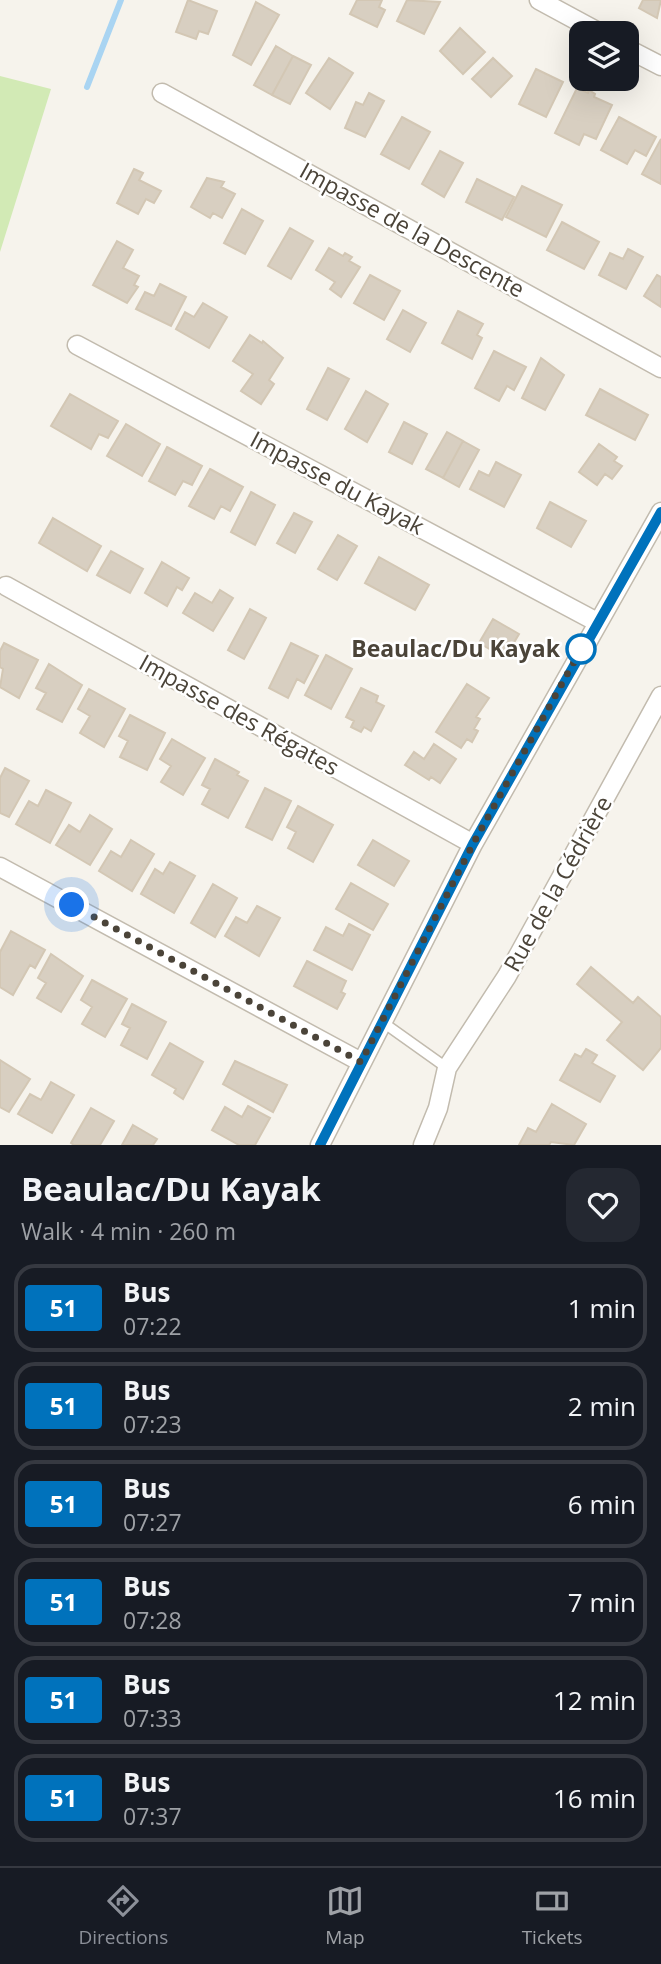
<!DOCTYPE html>
<html lang="en">
<head>
<meta charset="utf-8">
<style>
  :root { --surface:#171b24; --page:#242831; --text:#f1f3f6; --muted:#9ea1a6; --line:#363941; --accent:#8c9099 }
  body { margin:0; font-family:"Open Sans",sans-serif; background:var(--page); color:var(--text); height:100vh; display:flex; flex-direction:column; font-size:26px; white-space:nowrap }
  * { box-sizing:border-box; margin:0 }
  p { font-size:23px; color:var(--muted) }
  .icon { flex:none; width:38px; height:38px; fill:none; stroke:currentColor; stroke-width:2; stroke-linecap:round; stroke-linejoin:round }
  .map { position:relative; height:1145px; overflow:hidden }
  .panel { display:flex; flex-direction:column; background:var(--surface); flex:1 }
  .panel>* { flex:none }
  .badge { padding:0 14px; border-radius:5px; font-size:24px; line-height:46px }
  .buttons { position:absolute; left:569px; top:21px; display:grid; gap:14px }
  .buttons a { display:grid; place-items:center; width:70px; height:70px; border-radius:14px; background:var(--surface); box-shadow:0 7px 28px #0002; font-size:35px }
  .you { position:absolute; width:35px; height:35px; margin:-18px; border:5px solid #fff; border-radius:50%; background:#1a73e8; box-shadow:0 0 0 10px #1a73e833 }
  .map>.badge { position:absolute; translate:-50% -50%; box-shadow:0 0 0 4px #fff }
  .round { display:grid; place-items:center; flex:none; width:74px; height:74px; border-radius:21px; background:var(--page) }
  .overview { display:flex; align-items:center; justify-content:space-between; height:119px; padding:0 21px }
  h1 { font-size:33px; font-weight:700; line-height:52px }
  ul { padding:0; list-style:none }
  li { display:flex; align-items:center; gap:21px; height:88px; margin:0 14px 10px; padding:0 7px; border:4px solid var(--line); border-radius:21px }
  li div { flex:1 }
  li b { display:block; font-size:26px }
  li em { font-style:normal }
  li .badge { min-width:77px; font-weight:700; text-align:center }
  .dock { display:flex; justify-content:space-around; align-items:center; height:98px; border-top:2px solid var(--line); background:var(--surface); font-size:19px; color:var(--muted) }
  .dock a { display:grid; justify-items:center; gap:4px }
  .dock .current { color:var(--accent) }
  .map>svg:first-child { display:block }
  .green { fill:#d2eab5 }
  .lines { fill:none; stroke-linecap:round; stroke-linejoin:round }
  .stream { stroke:#a9d4f2; stroke-width:6 }
  .building { fill:#d8cfc1; stroke:#d3c7b4; stroke-width:2 }
  .lane-casing { stroke:#c2bbae; stroke-width:12 }
  .street-casing { stroke:#c2bbae; stroke-width:21 }
  .lane { stroke:#fff; stroke-width:9 }
  .street { stroke:#fff; stroke-width:18 }
  .line-casing { stroke:#fff; stroke-width:16 }
  .line { stroke:#0072bc; stroke-width:10 }
  .walk { stroke:#4b4439; stroke-width:7; stroke-dasharray:0 12.6 }
  .stop-dot { fill:#fff; stroke:#0072bc; stroke-width:3.5 }
  .labels { text-anchor:middle; stroke-width:5; stroke-linejoin:round; paint-order:stroke }
  .street-label { font-size:23px; fill:#4b4439; stroke:#fff }
  .stop-label { font-size:23px; font-weight:bold; fill:#4b4439; stroke:#fff; text-anchor:end }
</style>
</head>
<body>
<div class="map">
<svg width="661" height="1145" viewBox="0 0 661 1145">
  <rect width="100%" height="100%" fill="#f6f3ec"/>
  <!-- green -->
  <path class="green" d="M0,76L51,89L0,252Z"/>
  <g class="lines">
    <!-- stream -->
    <path class="stream" d="M87,87L121,0"/>
  </g>
  <!-- building -->
  <path class="building" d="M188,0L217,11L208,34L199,31L196,39L176,32Z
    M357,0H382L379,7L385,10L377,27L350,14Z
    M407,0L440,2L424,34L397,21Z
    M643,0H661L657,18L639,8Z
    M256,2L279,15L251,65L233,55Z
    M460,28L485,52L463,74L440,51Z
    M276,46L293,56L272,95L254,85Z
    M293,56L311,65L290,104L272,95Z
    M329,58L353,73L330,109L306,93Z
    M493,58L512,76L491,97L472,79Z
    M536,69L563,82L546,117L519,104Z
    M577,88L588,93L589,90L595,94L594,97L612,105L596,139L584,134L579,145L555,133Z
    M369,93L384,101L365,137L345,128L356,102L363,105Z
    M402,117L430,132L409,169L381,154Z
    M619,117L656,137L646,156L635,150L627,164L601,150Z
    M661,139V184L642,174Z
    M440,151L463,163L444,197L422,184Z
    M134,169L143,173L139,180L161,191L154,203L146,199L138,214L117,203Z
    M207,178L224,182L221,187L235,194L222,218L213,213L210,218L191,207Z
    M477,179L514,197L502,220L466,202Z
    M522,186L562,205L546,237L506,217Z
    M242,209L263,221L245,254L224,243Z
    M562,222L599,242L584,269L547,250Z
    M290,228L313,241L291,279L268,266Z
    M117,241L133,250L123,268L139,276L134,285L138,287L127,303L93,285Z
    M329,248L343,256L345,253L352,257L349,261L360,267L341,297L330,289L335,282L316,270Z
    M628,249L643,257L626,289L599,275L610,253L623,259Z
    M370,275L400,291L384,320L354,303Z
    M657,275L661,277V307L644,296Z
    M160,284L186,297L171,326L136,309L145,292L154,296Z
    M203,303L227,317L209,348L176,329L185,312L194,317Z
    M403,310L426,323L410,352L387,339Z
    M458,311L483,324L477,335L482,338L472,359L442,343Z
    M250,335L262,343L263,341L283,358L269,380L274,384L261,404L241,391L253,374L233,361Z
    M494,351L526,367L514,390L507,386L499,401L475,388Z
    M541,358L564,375L545,410L522,398Z
    M328,368L349,379L327,420L307,409Z
    M600,389L648,415L635,440L586,415Z
    M366,391L388,404L367,442L345,429Z
    M70,394L118,421L108,438L99,434L91,449L51,426Z
    M404,422L427,434L412,464L389,452Z
    M126,424L160,444L142,476L107,456Z
    M447,432L463,441L443,478L426,469Z
    M463,441L479,450L459,487L443,478Z
    M599,444L617,457L614,461L622,466L612,479L605,474L597,485L579,472Z
    M167,447L202,466L192,485L183,481L175,495L149,481Z
    M496,462L521,475L504,507L470,489L479,471L489,476Z
    M210,469L243,487L230,511L221,506L214,519L189,506Z
    M251,492L275,505L255,545L231,532Z
    M550,502L586,521L571,547L537,528Z
    M294,513L312,522L295,553L277,543Z
    M53,518L101,546L87,571L39,543Z
    M338,535L357,546L337,580L318,569Z
    M111,551L143,569L130,593L97,575Z
    M379,557L429,585L415,610L365,583Z
    M162,562L189,578L182,590L177,587L167,606L145,593Z
    M220,590L233,598L213,631L183,613L195,593L212,603Z
    M250,609L266,618L244,659L228,650Z
    M493,619L519,634L505,658L479,643Z
    M4,643L38,660L19,698L0,687L3,669L0,667V651Z
    M291,643L318,656L304,683L297,679L288,698L269,688Z
    M326,655L352,669L331,709L305,695Z
    M49,664L82,685L62,722L37,709L46,693L36,688Z
    M467,684L489,698L476,717L480,719L474,729L478,731L472,742L467,739L461,748L436,732Z
    M361,688L378,696L376,702L384,706L371,731L364,727L361,732L351,727L354,721L346,717Z
    M89,689L125,709L104,747L80,733L90,716L78,709Z
    M130,715L165,733L147,770L120,757L128,741L119,736Z
    M172,739L205,758L183,795L161,782L171,766L160,759Z
    M434,744L456,759L440,783L431,777L429,780L405,765L414,752L424,759Z
    M215,759L239,772L237,775L248,781L228,818L202,804L210,789L202,785Z
    M5,768L29,781L9,817L0,813V778Z
    M265,788L291,801L272,840L246,827Z
    M46,790L71,803L50,843L16,824L29,801L38,806Z
    M298,806L333,825L313,862L288,848L296,832L287,827Z
    M90,815L112,829L90,865L56,845L69,825L80,832Z
    M131,840L154,854L132,891L99,871L111,851L121,857Z
    M373,840L409,861L394,886L358,865Z
    M170,862L195,876L174,913L141,894L155,869L163,874Z
    M351,883L388,904L373,930L336,909Z
    M213,884L237,898L215,937L191,923Z
    M257,906L280,918L259,956L225,936L236,917L247,923Z
    M349,924L370,935L352,970L314,950L326,927L343,936Z
    M11,931L45,950L35,968L30,965L13,995L0,987V952Z
    M51,954L83,976L61,1012L37,998L46,983L38,978Z
    M307,961L346,981L341,992L345,994L337,1009L294,986Z
    M591,967L633,1003L638,997L661,1017V1048L643,1070L607,1040L622,1022L577,984Z
    M92,980L127,999L105,1037L82,1024L92,1007L81,1000Z
    M132,1004L166,1022L147,1059L121,1045L130,1028L122,1024Z
    M170,1043L203,1062L183,1099L174,1093L176,1089L152,1075Z
    M586,1049L597,1055L592,1063L615,1076L600,1102L560,1080L575,1054L581,1057Z
    M0,1060L30,1079L9,1112L0,1107Z
    M235,1061L287,1085L273,1112L223,1084Z
    M51,1082L74,1095L52,1133L18,1114L30,1094L41,1100Z
    M552,1104L586,1124L574,1145L551,1142L549,1145H519L528,1128L536,1132Z
    M248,1106L270,1118L255,1145H239L212,1130L225,1107L242,1117Z
    M91,1108L114,1121L100,1145H74L71,1143Z
    M133,1125L157,1139L153,1145H122Z"/>
  <g class="lines">
    <defs>
      <path id="lane" d="M381,1021L447,1068"/>
      <path id="street" d="M539,0L600,33
        M626,48L661,66
        M162,93L661,368
        M77,345L597,622
        M6,586L473,844
        M0,867L361,1062
        M320,1145L473,844L661,512
        M423,1145L438,1108L447,1068L507,976L661,696"/>
    </defs>
    <!-- lane casing -->
    <use href="#lane" class="lane-casing"/>
    <!-- street casing -->
    <use href="#street" class="street-casing"/>
    <!-- lane -->
    <use href="#lane" class="lane"/>
    <!-- street -->
    <use href="#street" class="street"/>
  </g>
  <g class="lines">
    <defs>
      <path id="line" d="M320,1145L473,844L661,512"/>
    </defs>
    <!-- line casing -->
    <use href="#line" class="line-casing"/>
    <!-- line -->
    <use href="#line" class="line"/>
    <!-- walk -->
    <path class="walk" d="M72,905L361,1062L473,844L584,644L581,649"/>
  </g>
  <!-- markers -->
  <circle class="stop-dot" cx="581" cy="649" r="14"/>
  <g class="labels">
    <!-- street labels -->
    <g class="street-label">
      <text transform="translate(412 230) rotate(29)" y="8">Impasse de la Descente</text>
      <text transform="translate(337 483) rotate(28)" y="8">Impasse du Kayak</text>
      <text transform="translate(239 715) rotate(29)" y="8">Impasse des Régates</text>
      <text transform="translate(558 884) rotate(-61)" y="8">Rue de la Cédrière</text>
    </g>
    <!-- stop labels -->
    <g class="stop-label">
      <text x="560" y="657">Beaulac/Du Kayak</text>
    </g>
  </g>
</svg>
<div class="buttons">
<a><svg class="icon" aria-label="layers" viewBox="0 0 24 24"><path d="M12 4l9 5-9 5-9-5zM3 14l9 5 9-5"/></svg></a>
</div>
<div class="you" style="left:72px;top:905px"></div>
</div>
<section class="panel">
<div class="overview"><div><h1>Beaulac/Du Kayak</h1><p>Walk · 4 min · 260 m</p></div><a class="round"><svg class="icon" aria-label="heart" viewBox="0 0 24 24"><path d="M12 20l-8-8c-3-5 5-10 8-4 3-6 11-1 8 4z"/></svg></a></div>
<ul>
<li><span class="badge" style="background:#0072bc;color:#fff">51</span><div><b>Bus</b><p>07:22</p></div><em>1 min</em></li>
<li><span class="badge" style="background:#0072bc;color:#fff">51</span><div><b>Bus</b><p>07:23</p></div><em>2 min</em></li>
<li><span class="badge" style="background:#0072bc;color:#fff">51</span><div><b>Bus</b><p>07:27</p></div><em>6 min</em></li>
<li><span class="badge" style="background:#0072bc;color:#fff">51</span><div><b>Bus</b><p>07:28</p></div><em>7 min</em></li>
<li><span class="badge" style="background:#0072bc;color:#fff">51</span><div><b>Bus</b><p>07:33</p></div><em>12 min</em></li>
<li><span class="badge" style="background:#0072bc;color:#fff">51</span><div><b>Bus</b><p>07:37</p></div><em>16 min</em></li>
</ul>
</section>
<nav class="dock">
<a class="current"><svg class="icon" aria-label="directions" viewBox="0 0 24 24"><path d="M12 3l9 9-9 9-9-9zM9 14v-3h6M13 9l2 2-2 2"/></svg>Directions</a>
<a><svg class="icon" aria-label="map" viewBox="0 0 24 24"><path d="M3 6l6-2 6 2 6-2v14l-6 2-6-2-6 2zM9 4v14M15 6v14"/></svg>Map</a>
<a><svg class="icon" aria-label="tickets" viewBox="0 0 24 24"><path d="M3 7h18v10H3zM15 7v10"/></svg>Tickets</a>
</nav>
</body>
</html>
